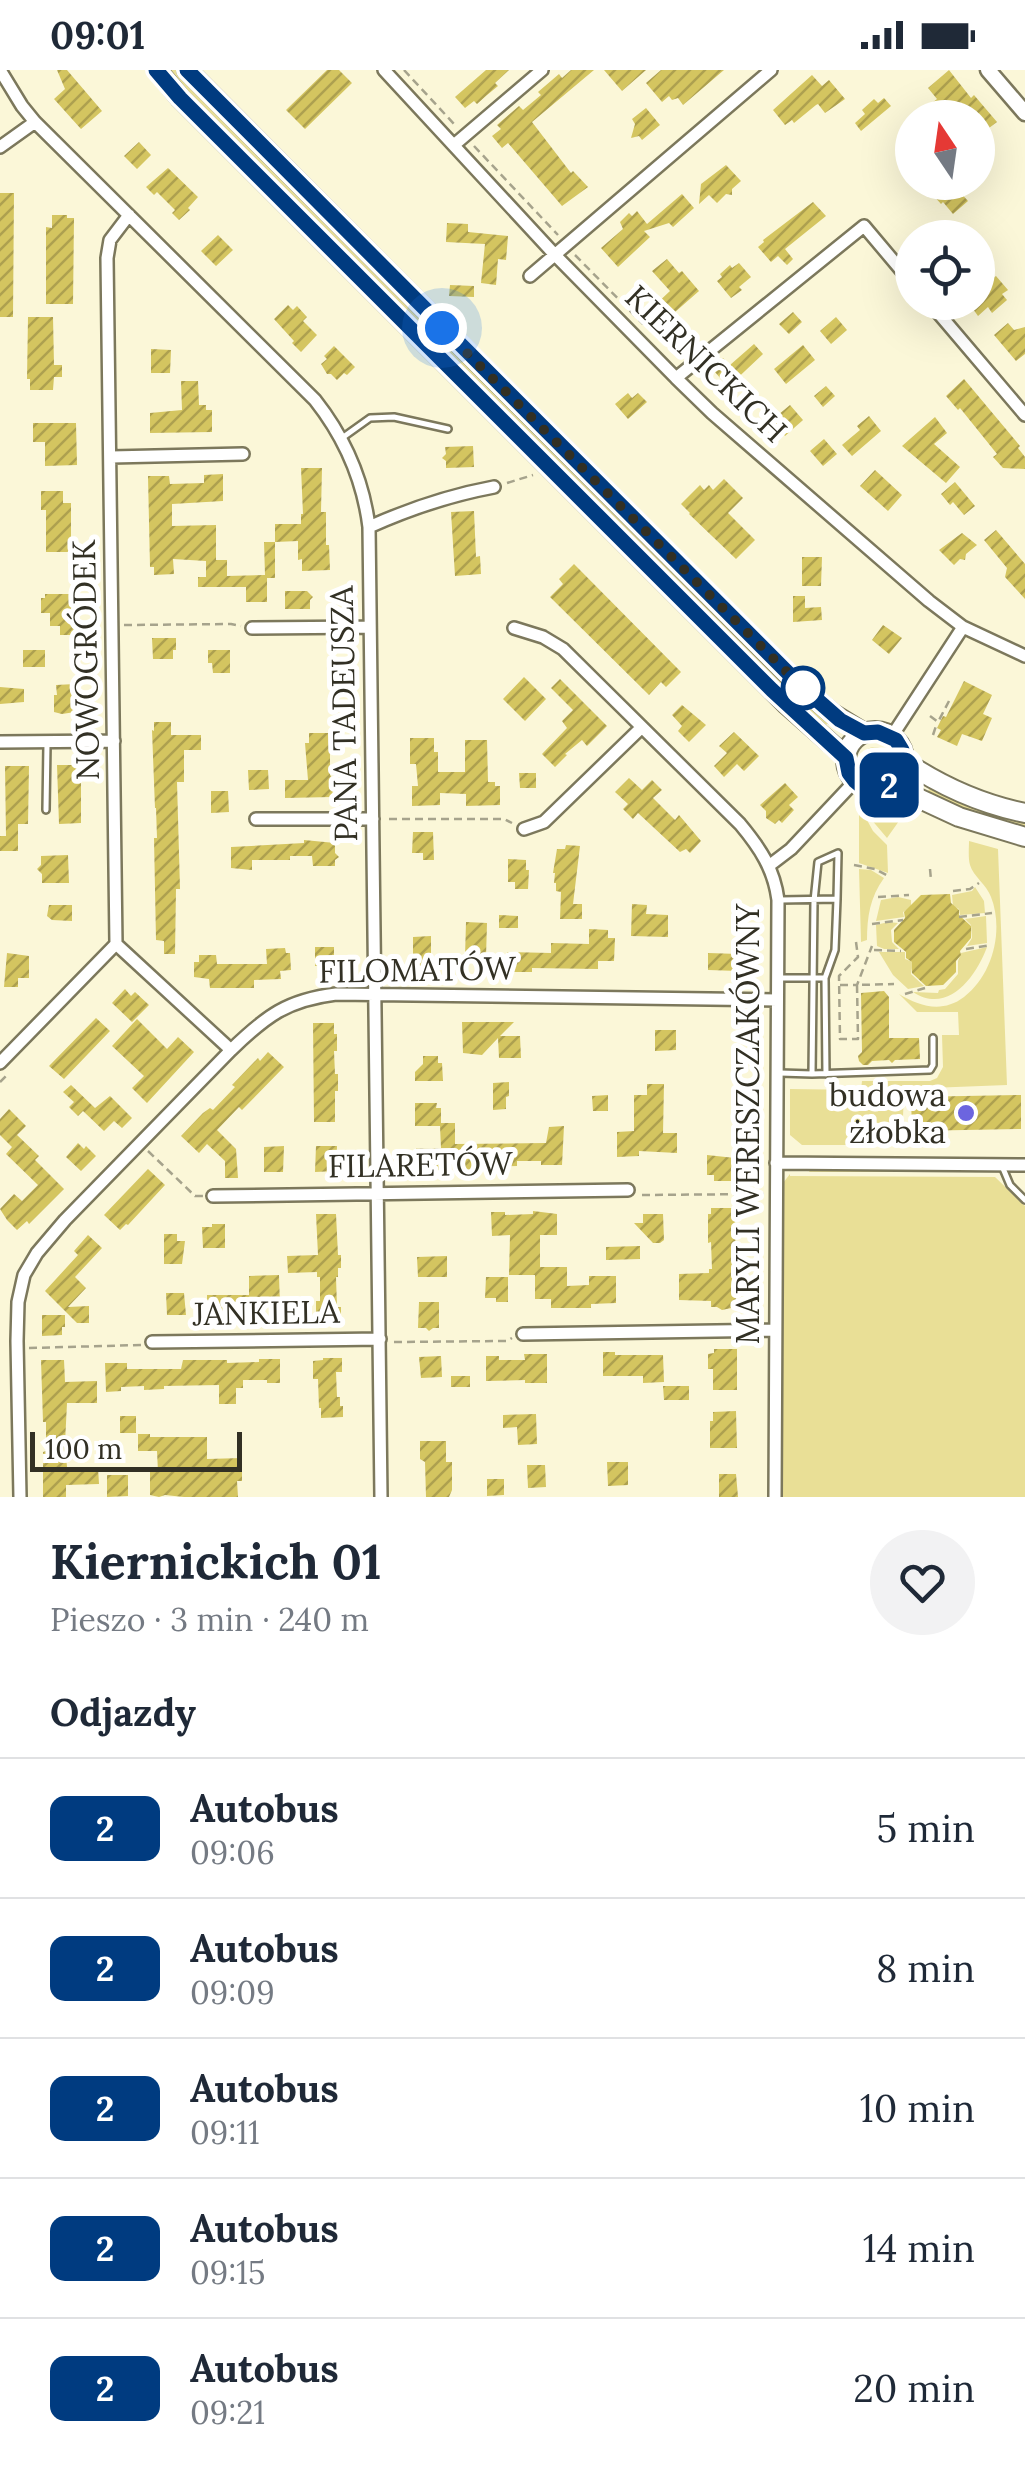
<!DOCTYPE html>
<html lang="pl">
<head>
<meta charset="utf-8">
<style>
  :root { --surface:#fff; --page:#f2f2f3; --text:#1f2937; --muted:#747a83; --line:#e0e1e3 }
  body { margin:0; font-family:Lora,serif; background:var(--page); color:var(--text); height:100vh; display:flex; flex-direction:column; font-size:38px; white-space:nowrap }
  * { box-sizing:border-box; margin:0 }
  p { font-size:32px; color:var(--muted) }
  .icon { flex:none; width:55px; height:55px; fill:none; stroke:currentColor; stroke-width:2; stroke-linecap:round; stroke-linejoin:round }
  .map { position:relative; height:1427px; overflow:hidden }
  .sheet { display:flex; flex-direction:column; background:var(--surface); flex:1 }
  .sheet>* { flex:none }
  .badge { padding:0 20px; border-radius:15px; font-size:35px; line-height:65px }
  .needle { width:65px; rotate:347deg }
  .buttons { position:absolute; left:895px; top:30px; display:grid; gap:20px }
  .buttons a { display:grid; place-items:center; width:100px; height:100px; border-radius:50%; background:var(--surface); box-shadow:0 10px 40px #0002; font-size:50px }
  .scale { position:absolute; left:30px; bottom:25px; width:212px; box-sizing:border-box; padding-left:10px; border:5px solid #323024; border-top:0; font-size:28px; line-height:35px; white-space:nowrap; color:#323024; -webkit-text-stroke:8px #fff; paint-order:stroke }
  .you { position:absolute; width:50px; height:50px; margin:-25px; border:8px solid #fff; border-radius:50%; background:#1a73e8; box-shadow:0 0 0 15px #1a73e833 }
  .map>.badge { position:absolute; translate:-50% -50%; box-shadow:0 0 0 5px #fff }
  h2 { padding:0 50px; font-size:38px; line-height:90px }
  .round { display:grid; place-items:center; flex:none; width:105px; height:105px; border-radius:52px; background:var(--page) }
  .overview { display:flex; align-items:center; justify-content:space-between; height:170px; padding:0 50px }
  h1 { font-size:48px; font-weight:700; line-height:75px }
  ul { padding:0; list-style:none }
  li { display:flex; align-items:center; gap:30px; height:140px; padding:0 50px; border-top:2px solid var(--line) }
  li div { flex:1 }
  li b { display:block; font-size:38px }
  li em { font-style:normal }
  li .badge { min-width:110px; font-weight:700; text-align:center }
  .status { display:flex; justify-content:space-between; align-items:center; height:70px; padding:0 50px; background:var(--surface); direction:ltr }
  .status svg { height:28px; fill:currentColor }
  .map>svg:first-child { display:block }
  .green { fill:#e9df96 }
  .building { fill:url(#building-hatch) }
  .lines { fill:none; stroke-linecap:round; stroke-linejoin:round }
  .service-casing { stroke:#7c785c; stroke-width:10 }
  .minor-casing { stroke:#7c785c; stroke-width:16 }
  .tertiary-casing { stroke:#7c785c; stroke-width:19 }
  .primary-casing { stroke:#7c785c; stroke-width:22 }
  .path { stroke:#a6a38c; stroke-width:2.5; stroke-dasharray:8 5; stroke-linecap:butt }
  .service { stroke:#fff; stroke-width:5 }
  .minor { stroke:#fff; stroke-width:11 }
  .tertiary { stroke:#fff; stroke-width:14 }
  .primary { stroke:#fff; stroke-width:18 }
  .line-casing { stroke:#fff; stroke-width:22 }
  .line { stroke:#003b80; stroke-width:15 }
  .walk { stroke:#323024; stroke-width:10; stroke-dasharray:0 18 }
  .stop-dot { fill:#fff; stroke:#003b80; stroke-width:5 }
  .poi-dot { fill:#6c65df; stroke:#fff; stroke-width:4 }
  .labels { text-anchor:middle; stroke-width:10; stroke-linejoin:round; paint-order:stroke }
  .street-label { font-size:32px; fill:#323024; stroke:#fff }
  .poi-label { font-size:32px; fill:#323024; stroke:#fff; text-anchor:end }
</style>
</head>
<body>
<div class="status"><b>09:01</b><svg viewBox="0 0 49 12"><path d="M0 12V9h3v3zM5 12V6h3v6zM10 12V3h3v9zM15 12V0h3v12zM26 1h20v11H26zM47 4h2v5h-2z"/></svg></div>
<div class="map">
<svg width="1025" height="1427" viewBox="0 0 1025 1427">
  <defs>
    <pattern id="building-hatch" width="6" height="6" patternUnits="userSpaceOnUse" patternTransform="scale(2.5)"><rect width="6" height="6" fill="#d4c560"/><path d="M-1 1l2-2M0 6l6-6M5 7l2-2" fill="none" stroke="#ada04f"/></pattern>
  </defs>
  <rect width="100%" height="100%" fill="#fbf7d8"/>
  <!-- green -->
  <path class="green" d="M168,0H176L203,31L778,606L828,652L825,657L806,642L205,44Z
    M861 691a14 14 0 1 1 28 0a14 14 0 1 1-28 0Z
    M930,718L990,743L1025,752V758L980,746L927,722Z
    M859,740L862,741L873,761L887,775L888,803L859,793Z
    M865,742L899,751L887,768Z
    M969,771L998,779L1007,1015L904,1019L902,1075H802L790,1065V1019L861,1020L862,1011H930L937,1008L943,997L942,965H959L958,942H917L899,924C920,937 943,943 964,927C993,905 1004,860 991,827C987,815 973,806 970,795C968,788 969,778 969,771Z
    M859,799L871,800L884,808C870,827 867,847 867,870L861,872Z
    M975,817L984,831L985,843L960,845L959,839L953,836L952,825L972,821Z
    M898,827L911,830V838L903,842L904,847L876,851L881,830Z
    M986,846L987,873L967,876L972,868L971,855L965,849Z
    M888,852L898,853L891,860L892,872L899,879H884L877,876L876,855Z
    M987,877C976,907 948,945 913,922L938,923L939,920L945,919L958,904V891L961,883Z
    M879,882H905V889L913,892L911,904L924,916L908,919L893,905Z
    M810,1100L989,1101L995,1102H809Z
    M790,1104V1106L995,1107L1025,1136V1427H783L781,1127L783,1113Z"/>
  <!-- building -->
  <path class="building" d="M57,0H67L102,41L81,59L54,29L65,19Z
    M327,0H339L352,13L305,59L286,40Z
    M486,0H509L495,13L498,16L487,25L477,34L474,31L465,38L455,27Z
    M571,0H594L532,52L571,103L573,101L588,117L562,136L508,73L502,78L492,66L501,59L497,55L519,36L523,40L541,25L538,22L559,4L562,8Z
    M604,0H646L622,21Z
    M661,0H724L683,35L678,28L672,30L669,26L662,32L646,13Z
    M949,0L971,28L974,25L997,52L985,61L978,52V48H973L964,36L951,48H937L928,36L937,29L928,18Z
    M812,5L822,16L829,10L845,29L825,43L818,34L816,35L794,53L792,50L785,55L773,40Z
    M884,28L891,36L861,61L855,53L865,44L862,40L874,29L878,33Z
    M646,38L660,55L642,70L639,66L631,68L635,54L632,49Z
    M139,72L151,85L137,99L124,86Z
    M726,95L741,111L732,119V125L726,124L717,133L709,125L699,134L701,114Z
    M168,98L198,127L188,138L190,140L179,150L172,143L175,140L157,122L154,125L146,117Z
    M948,112H967L958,120L968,131L953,144L943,132L941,134L933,125Z
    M0,123H14L13,247H0Z
    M682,124L694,138L673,157L669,153L644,161L650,167L618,197L601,178L623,159L620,152L629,143L632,146L637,141L647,154Z
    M813,132L826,146L785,179L793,189L787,195L778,186L771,192L758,177L764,172L763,170Z
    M52,145H67V148H74L73,234H46V157L52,158Z
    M447,153L468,154V162L508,166L506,190L498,189L496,215L481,213L485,174L446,172Z
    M218,165L233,180L216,196L201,181Z
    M667,189L679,203L682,201L699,221L666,250L654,236L670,221L652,201Z
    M739,193L751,207L739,217L742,220L731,228L717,211L722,207L720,204L730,195L732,198Z
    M996,206L1008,220L1002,224L1007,230L992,243L988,237L978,246L968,232H978V221Z
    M450,215L474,216V227L449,226Z
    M288,235L293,240L297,236L307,247L303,251L317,265L301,282L292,273L294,271L274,249Z
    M793,242L802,252L789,264L779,254Z
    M28,247H53L54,295H62V307H54L53,320H30V309H27Z
    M836,247L847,260L831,274L820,261Z
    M1008,253L1014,260L1025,257V284L1016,291L994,265Z
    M754,274L763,284L728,317L708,294L717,287L720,291L723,288L730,295Z
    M803,275L815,290L786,314L774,299Z
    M334,276L355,297L347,305L344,303L337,310L331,304H327L321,294L327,289L324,286Z
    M151,279L171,280L170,303H151Z
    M964,309L1020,376L1018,378L1025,387V399L1003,398L993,387L997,384L960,338L958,340L946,326Z
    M181,311H198L199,335H206V340H212V362L150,363V343L182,340Z
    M826,316L835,326L823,337L814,326Z
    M628,323L632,328L638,323L647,332L628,349L615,334Z
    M790,335L803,350L785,366L772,350Z
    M869,346L881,361L852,386L842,375L860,360L857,356Z
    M935,347L947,363L934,374L960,397L946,413L902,376Z
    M33,353H76L77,395L45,396V372H33Z
    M824,369L837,384L823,396L810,381Z
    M473,376L474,397L446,398V391L442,388L446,384L445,377Z
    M301,398H322L321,442H326V475H329L330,500L302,501V489L298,490V471L275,472V454H301V444H303Z
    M875,400L902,425L888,441L860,416Z
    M223,404V431L172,434V456L216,455V490H227V506L265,505L264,472H275V508H267V532H246V517H198V507H206V491L173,489L174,504L154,505V497H150L148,406H169L170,414L204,413V405Z
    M724,409L743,428L728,443L755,470L736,489L689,444L690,443L681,434L700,415L704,420L709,415L713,420Z
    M955,412L975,436L964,445L953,432L950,435L941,424Z
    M41,421H63V433H71V482H46V440H41Z
    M474,441L476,487L480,486L481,504L455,506L451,442Z
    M996,460L1025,494V529L1005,507L1007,498L984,470Z
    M962,463L977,475L966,484L965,490L960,489L954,495L939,480Z
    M802,487H822L821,516H802Z
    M574,494L681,602L666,617L661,612L649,625L550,527L563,514L559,509Z
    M285,521H307L313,527L310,530V539H285Z
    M45,524H69V530H73L75,565H60V556H50V543H41V528H45Z
    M793,526H805V538L821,537L822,550L793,552Z
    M883,555L902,568L889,584L872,570Z
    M152,568H176V580H173V589H153Z
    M23,580H45V597H23Z
    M208,580H230V603H213L212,593H208Z
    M524,607L546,629L525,651L503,629Z
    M560,609L607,656L587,676L582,670L565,684L567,685L555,697L542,684L567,658L562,651L573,640L551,618Z
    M964,611L992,625L983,644L992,648L982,671L962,664L957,676L937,667L941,660L937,658L943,646L946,647Z
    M75,614V642L62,644L54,642V625H57L56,615Z
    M0,617L24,619V632L0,634Z
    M682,635L706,655L689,672L678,661L682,656L672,645Z
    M154,652H171V665H201V680H184V712H177L180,819H176L175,884H164V871L156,870L154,768H157L156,738H155L152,660L154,661Z
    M734,662L759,686L744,701L737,694L724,707L714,696L727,683L719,676Z
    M309,663H330V705L334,710L332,727L285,728V710H308L305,673H309Z
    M410,668H434V682H438V702H465V670H487L488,712H495V716H500V735L466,736V724L440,723V735L412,736V716H418L416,694H410Z
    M57,695H81V753L59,754Z
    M5,696H29L28,754H18V781H0V766H6Z
    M248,700H268L269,719L249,720Z
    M519,703H536V718H520Z
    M629,708L642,720L652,710L662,720L653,728L675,750L679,745L701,771L690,783L686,779L680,782L638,743L633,749L623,739L628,734L615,722Z
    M785,713L798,727L789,735L794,740L782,753L779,750L775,754L766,748V741L760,735Z
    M211,721H228L229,742L211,743Z
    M413,762H433L434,790H423V783H412Z
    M304,770L335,773V783L339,787L335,790V796H313L312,786H290V790H252V800L231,798V777L304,773Z
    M566,775L580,776L573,834H582V849H560L561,822L556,821V813H554L555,803H553L557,779H565Z
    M68,785L69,813H42V804L37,799L41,795V786Z
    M508,789L526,790V800H529L528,819H515V812H508Z
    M950,824L951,833L959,840V845L971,856V868L960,881L961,885L956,891V902L943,915L926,916L912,903V892L906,888V882L894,872V860L905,848L904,842L921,825Z
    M632,834L647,835L646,844L668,845V867L631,866Z
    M49,835H72V851L52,850L47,846Z
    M499,845L518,846V858H499Z
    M466,852L487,853L486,887H465Z
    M589,859L608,860V868H615L614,891H598V899L532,898V902H507V882L551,883V873L589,874Z
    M431,866V885H427V896H413V867Z
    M315,877H334V896H315Z
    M285,878L286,883H290L291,900L280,901L281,909L254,910V918H210L209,909L194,907V892H199V885H216L217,894H267L266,879Z
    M7,883L29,886V908H18V917H4Z
    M708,883L739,884V901L708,900Z
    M125,919L131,926L135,922L149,935L132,952L112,933Z
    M884,921L889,927V968H919L920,989L895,990L892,993L889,990L872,991L868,995H863L859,991L858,986L862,982L861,923Z
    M96,948L110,961L64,1009L49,996Z
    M137,949L167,979L178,967L194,982L147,1033L132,1018L144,1006L112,976Z
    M462,952H514L500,966H520L521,988H499L498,968L482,985L463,983Z
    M313,953H334V964H337V981H334L335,1004H338V1021H335V1052H314Z
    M655,960H676V980L655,981Z
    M268,982L284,997L242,1040L239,1037L217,1060L236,1079L238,1108H225V1091L207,1074L199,1083L181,1066L203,1043L210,1038L213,1040L235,1017L232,1015L258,988L260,991Z
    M423,986H438V993H442L443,1011H415V1002L423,994Z
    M509,1012V1026L506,1027V1039L493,1040V1013Z
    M647,1014H664L663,1063H677V1083L639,1081V1086L617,1087V1062L634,1061V1025H647Z
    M71,1015L95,1038L110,1026L132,1048L122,1058L114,1051L104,1061L83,1041L78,1046L69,1037L74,1032L63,1022Z
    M608,1025V1041H593L592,1026Z
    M1021,1025V1059L912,1061L911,1027Z
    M415,1033H437L436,1038H441V1053H455V1074L546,1073L549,1057L564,1056L562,1095H541V1091H517V1096L487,1097V1100H462V1094L438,1095L439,1100H416V1078H441L440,1056H415Z
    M9,1039L26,1056L17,1065L39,1086L35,1090L64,1119L29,1154L27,1151L17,1160L7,1150L0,1139L14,1124L22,1131L38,1115L6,1084L12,1077L0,1065V1049Z
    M78,1073L84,1079L86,1076L96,1086L81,1101L66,1087Z
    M284,1076L283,1102H264V1077Z
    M316,1076H337L336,1101L315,1102Z
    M707,1085L735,1088V1098L739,1101L735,1105V1111H714V1105H707Z
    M148,1099L165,1115L128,1155L126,1154L120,1160L104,1145Z
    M711,1138H735L736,1237L722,1240L717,1237H711V1231L679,1230V1204L709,1203V1199H712L711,1172L708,1173V1144H711Z
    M533,1141L557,1144V1165H540V1197H567V1216L589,1215V1206H616V1233L591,1234V1238H551V1229H535V1205H509L510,1165L492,1166L491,1142H505V1145L533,1144Z
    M316,1144H336L338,1185H341V1198H338V1207H336L337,1237H341V1250H321V1244H316V1231H320V1207H317V1202L288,1203L287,1186L318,1185Z
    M643,1144H663L664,1170L660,1173H653L634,1153H643Z
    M212,1154H225V1178H203L202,1157H212Z
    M164,1164H177V1171H185L182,1194H164Z
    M88,1165L102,1178L75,1207L86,1218L68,1237L89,1236V1253H77L45,1221L78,1185L74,1181Z
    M640,1176V1189L606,1190V1177Z
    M447,1186V1207H418L417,1187Z
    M279,1205L280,1236L264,1237V1243L203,1244L207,1236V1225H249V1206Z
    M486,1207H508V1232H496V1228H485Z
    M166,1223H184L186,1245H167Z
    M419,1232H439V1258H433L429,1261L426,1258H418Z
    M42,1245H65V1257H62V1265L42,1266Z
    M714,1279H737V1320H713V1299H708V1284L714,1283Z
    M603,1282H615V1285H663L664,1312L643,1313V1306H603Z
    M524,1284H547V1313H525V1310L486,1311V1286H499V1290H525Z
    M441,1286L442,1307L421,1308L419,1287Z
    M323,1288H342V1302H336L337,1327H340V1336H343V1347L321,1348V1338H319L318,1309H313V1291L323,1290Z
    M259,1289H280V1313H267V1310H243V1318H236V1334H219V1315L164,1316V1319L144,1320V1316L121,1317V1321L106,1322L105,1293H127V1299H181L183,1290H227V1293L259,1292Z
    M41,1290H64L65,1312L97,1311V1333H67L65,1373L67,1397H98L99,1414L66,1415V1427H43V1382L46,1381V1352H43Z
    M451,1306H470V1317H451Z
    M663,1316H689V1330H664Z
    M736,1341L737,1378H710V1351H713V1342Z
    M536,1344L537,1374L518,1375L517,1357L503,1358V1345Z
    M120,1346H136V1363H120Z
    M138,1364H150V1367H207V1389L242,1388V1411H237L238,1427H184L165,1425L159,1427L150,1425V1402H158L157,1381H138Z
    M420,1371H446V1392H452V1420L449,1427H426L425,1392L420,1389Z
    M607,1392H628V1415L608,1416Z
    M527,1395H545L546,1417L528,1418Z
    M719,1404H736L738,1427H719Z
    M107,1405H128V1426L107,1427Z
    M487,1409H504V1425L487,1426Z"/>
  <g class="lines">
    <defs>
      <path id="service" d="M342,368L370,348L394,347L448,359
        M46,740L47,674
        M781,830L837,829L835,880L825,908
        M780,908H825L826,1004
        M780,1003L812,1004L930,1000L933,995V968
        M812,1004L814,831L818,792L838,783L837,829
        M1002,1096L1010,1115L1025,1130"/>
      <path id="minor" d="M0,0L22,36L35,52L315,330C345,368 363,409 369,457L381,1427
        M384,0L555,185L676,308L712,343L929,531L963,557L1025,586
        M454,75L542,0
        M0,77L35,52
        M530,206L771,0
        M929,232L1025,345
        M676,308L864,156L912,213
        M111,387L243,384
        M369,457C409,439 451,425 494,417
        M252,558L370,557
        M514,558L543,567L563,579L740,754C760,778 774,799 778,830L775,1427
        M892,666L963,557
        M0,672L114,671
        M256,749H373
        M524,759L544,752L642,657
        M770,795L791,779L855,711
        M116,874L231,980C266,946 287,930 336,924L777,930
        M0,993L116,874L107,188L110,170L129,145
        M776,1093L1025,1095
        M213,1126L628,1120
        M523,1264L775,1260
        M152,1272L380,1269
        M20,1427L17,1271L18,1232L24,1205L37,1183L65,1150L231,980"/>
      <path id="tertiary" d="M988,0L1025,43"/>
      <path id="primary" d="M157,0L180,28L786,634L846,687
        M187,0L797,613L833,644L864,663
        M846 690a29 29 0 1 1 58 0a29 29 0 1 1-58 0Z
        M904,691C941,716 981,734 1025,743
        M890,715L959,747L1025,767"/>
    </defs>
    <!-- service casing -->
    <use href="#service" class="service-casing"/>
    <!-- minor casing -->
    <use href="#minor" class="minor-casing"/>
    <!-- tertiary casing -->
    <use href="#tertiary" class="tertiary-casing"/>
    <!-- primary casing -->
    <use href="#primary" class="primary-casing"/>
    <!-- path -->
    <path class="path" d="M404,0L455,55
      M474,76L558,165
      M575,185L643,254
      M507,413L533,405
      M124,555L231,554L241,556
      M930,646L938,652L949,631
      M933,665L937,653
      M389,749H504L512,753
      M854,795L875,799L890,807
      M930,799L931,810
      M953,821L970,819L979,813
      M878,827L909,825
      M959,847L992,843
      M872,854L903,850
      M856,872L858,887L839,906L840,969H858L857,915L894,914
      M966,879L991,875
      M874,880L901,881
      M840,915H857L872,876
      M905,924L925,918
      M0,1012L8,1004
      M148,1081L195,1126H203
      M642,1125L764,1124
      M394,1272L507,1271L512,1268
      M29,1278L141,1275"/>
    <!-- service -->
    <use href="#service" class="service"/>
    <!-- minor -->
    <use href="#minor" class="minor"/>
    <!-- tertiary -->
    <use href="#tertiary" class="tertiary"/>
    <!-- primary -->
    <use href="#primary" class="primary"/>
  </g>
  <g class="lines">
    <defs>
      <path id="line" d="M156,0L180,28L772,620L846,688L849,703L855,711L861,716L876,719L883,718L896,710L903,698L904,692L902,680L896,670L878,662L864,663L840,650L798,613L187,0"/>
    </defs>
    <!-- line casing -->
    <use href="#line" class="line-casing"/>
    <!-- line -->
    <use href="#line" class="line"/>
    <!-- walk -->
    <path class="walk" d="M442,258L803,618"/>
  </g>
  <!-- markers -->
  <circle class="stop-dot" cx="803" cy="618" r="20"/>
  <circle class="poi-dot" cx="966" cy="1043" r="10"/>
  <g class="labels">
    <!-- street labels -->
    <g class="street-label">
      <text transform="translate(706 294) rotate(44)" y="11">KIERNICKICH</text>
      <text transform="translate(86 590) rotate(-91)" y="11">NOWOGRÓDEK</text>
      <text transform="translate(344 644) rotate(-91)" y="11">PANA TADEUSZA</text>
      <text transform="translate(417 900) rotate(-1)" y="11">FILOMATÓW</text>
      <text transform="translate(748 1054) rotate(-90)" y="11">MARYLI WERESZCZAKÓWNY</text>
      <text transform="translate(420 1095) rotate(-1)" y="11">FILARETÓW</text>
      <text transform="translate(266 1243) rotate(-1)" y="11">JANKIELA</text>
    </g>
    <!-- poi labels -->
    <g class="poi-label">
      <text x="946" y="1036">budowa<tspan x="946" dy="37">żłobka</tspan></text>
    </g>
  </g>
</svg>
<div class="buttons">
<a><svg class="needle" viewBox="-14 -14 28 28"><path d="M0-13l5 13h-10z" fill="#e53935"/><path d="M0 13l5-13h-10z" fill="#747a83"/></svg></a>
<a><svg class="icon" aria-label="locate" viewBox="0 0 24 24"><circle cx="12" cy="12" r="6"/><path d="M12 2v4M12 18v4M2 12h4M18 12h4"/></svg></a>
</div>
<div class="scale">100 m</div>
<div class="you" style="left:442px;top:258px"></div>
<b class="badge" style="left:889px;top:715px;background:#003b80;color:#fff">2</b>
</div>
<section class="sheet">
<div class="overview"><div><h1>Kiernickich 01</h1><p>Pieszo · 3 min · 240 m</p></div><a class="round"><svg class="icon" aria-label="heart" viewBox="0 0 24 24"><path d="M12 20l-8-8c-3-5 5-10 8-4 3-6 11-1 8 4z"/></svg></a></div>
<h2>Odjazdy</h2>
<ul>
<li><span class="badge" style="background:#003b80;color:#fff">2</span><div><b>Autobus</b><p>09:06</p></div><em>5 min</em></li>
<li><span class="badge" style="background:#003b80;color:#fff">2</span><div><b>Autobus</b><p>09:09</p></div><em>8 min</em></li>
<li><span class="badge" style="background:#003b80;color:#fff">2</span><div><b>Autobus</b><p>09:11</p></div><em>10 min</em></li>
<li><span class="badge" style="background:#003b80;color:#fff">2</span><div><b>Autobus</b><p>09:15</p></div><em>14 min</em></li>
<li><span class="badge" style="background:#003b80;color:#fff">2</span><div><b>Autobus</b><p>09:21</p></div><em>20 min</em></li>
</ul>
</section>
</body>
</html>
